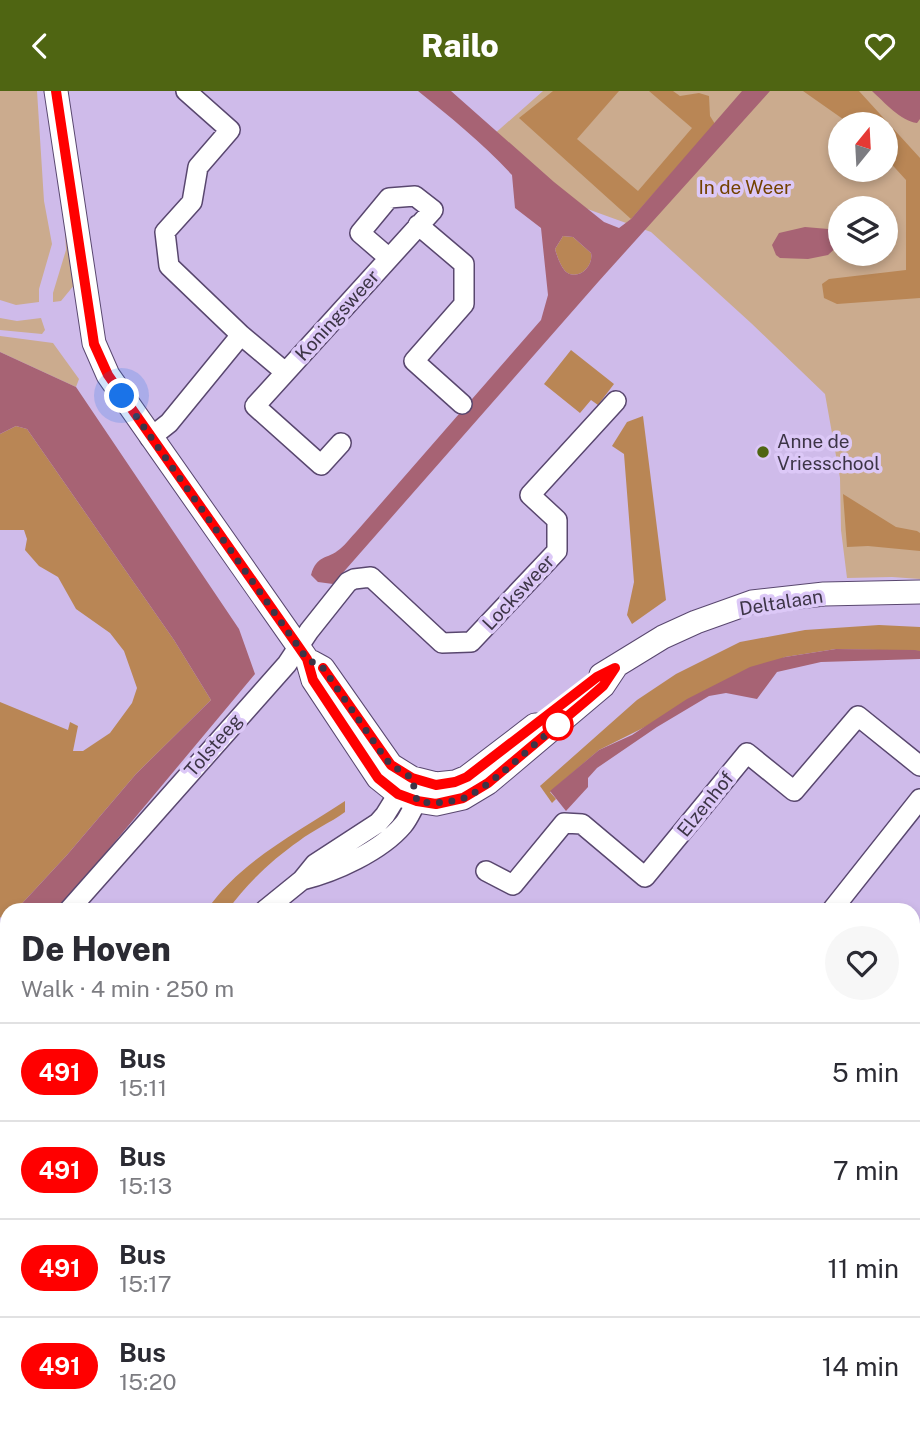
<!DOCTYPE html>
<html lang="en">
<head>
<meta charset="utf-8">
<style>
  :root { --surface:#fff; --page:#f7f7f7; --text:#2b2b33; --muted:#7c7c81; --line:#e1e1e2; --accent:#4f6512 }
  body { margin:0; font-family:"Public Sans",sans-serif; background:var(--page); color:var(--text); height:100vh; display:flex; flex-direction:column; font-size:26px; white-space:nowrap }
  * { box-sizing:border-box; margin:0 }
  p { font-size:23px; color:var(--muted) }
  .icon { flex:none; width:38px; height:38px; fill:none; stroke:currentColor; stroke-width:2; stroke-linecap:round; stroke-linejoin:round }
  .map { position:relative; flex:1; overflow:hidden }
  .panel { position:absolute; left:0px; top:812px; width:920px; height:527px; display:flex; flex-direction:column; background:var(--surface); border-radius:21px 21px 0 0; box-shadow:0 4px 10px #0003 }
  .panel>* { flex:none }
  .badge { padding:0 14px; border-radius:23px; font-size:24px; line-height:46px }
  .needle { width:46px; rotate:18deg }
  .fabs { position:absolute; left:828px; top:21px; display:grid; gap:14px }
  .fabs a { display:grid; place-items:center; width:70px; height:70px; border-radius:50%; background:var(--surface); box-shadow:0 4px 10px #0003; font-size:35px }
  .you { position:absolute; width:35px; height:35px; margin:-18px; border:5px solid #fff; border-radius:50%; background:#1a73e8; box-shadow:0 0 0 10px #1a73e833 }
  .map>.badge { position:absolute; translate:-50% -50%; box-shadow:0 0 0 4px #fff }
  .round { display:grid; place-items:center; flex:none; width:74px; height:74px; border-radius:37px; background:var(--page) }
  .head { display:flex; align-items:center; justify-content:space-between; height:119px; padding:0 21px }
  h1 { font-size:33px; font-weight:800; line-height:52px }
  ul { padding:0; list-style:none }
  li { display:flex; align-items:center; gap:21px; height:98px; padding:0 21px; border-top:2px solid var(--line) }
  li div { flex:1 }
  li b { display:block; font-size:26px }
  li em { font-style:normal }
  li .badge { min-width:77px; font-weight:700; text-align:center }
  header { display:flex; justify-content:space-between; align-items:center; height:91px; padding:0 21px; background:var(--accent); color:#fff; font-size:32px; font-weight:800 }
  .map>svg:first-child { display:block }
  .built { fill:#c3aee1 }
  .green { fill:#cbab8e; fill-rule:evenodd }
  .forest { fill:#b98655 }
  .water { fill:#a76374; fill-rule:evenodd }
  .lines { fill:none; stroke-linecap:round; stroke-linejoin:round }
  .minor-casing { stroke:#59476f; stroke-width:22 }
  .tertiary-casing { stroke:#59476f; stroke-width:25 }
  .minor { stroke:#fff; stroke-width:19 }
  .tertiary { stroke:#fff; stroke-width:23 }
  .line-casing { stroke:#fff; stroke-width:16 }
  .line { stroke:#f00; stroke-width:10 }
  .walk { stroke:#3d3547; stroke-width:7; stroke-dasharray:0 12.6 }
  .poi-dot { fill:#4f6512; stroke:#dcc8f7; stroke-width:2.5 }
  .stop-dot { fill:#fff; stroke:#f00; stroke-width:3.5 }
  .labels { text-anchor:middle; stroke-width:7; stroke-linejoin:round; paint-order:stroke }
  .park-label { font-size:19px; fill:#724100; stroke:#dcc8f7 }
  .street-label { font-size:19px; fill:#3d3547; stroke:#dcc8f7 }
  .poi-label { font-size:19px; fill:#3d3547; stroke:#dcc8f7; text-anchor:start }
</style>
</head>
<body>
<header><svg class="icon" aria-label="back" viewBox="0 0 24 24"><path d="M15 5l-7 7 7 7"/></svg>Railo<svg class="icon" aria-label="heart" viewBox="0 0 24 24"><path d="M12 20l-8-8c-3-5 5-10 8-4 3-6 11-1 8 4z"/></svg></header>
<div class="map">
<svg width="920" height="1338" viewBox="0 0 920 1338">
  <rect width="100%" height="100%" fill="#cfbbea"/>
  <!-- built -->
  <path class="built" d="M920,862V955L914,957V870Z
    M914,1167L920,1171V1338H72L75,1332H914Z"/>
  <!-- green -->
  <path class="green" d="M0,0H37L44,110L52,153L39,198V211L16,214L0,209Z
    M543,0H920V488L892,486L847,487L841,439L840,387L825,303L751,232L651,141L568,111L492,45ZM840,33H886V79H840ZM840,117H886V163H840Z
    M68,138L75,193L61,210L53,211V202L66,159L65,139Z
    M0,227L17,230L41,227L45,239L42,243L0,239Z
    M0,245L53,252L79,288L76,296L0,261Z
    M718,1332H858L871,1338H732Z"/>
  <!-- forest -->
  <path class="forest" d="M553,0H619L577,48L638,100L692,37L649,0H673L680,5L699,2L709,5L710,25L715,33L631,128L519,27Z
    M803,0H859L920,67V207L837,213L824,207L822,193L829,188L906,179V89L886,67V33H850Z
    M563,145L573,146L591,162C594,176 577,191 565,180C560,174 557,165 555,158Z
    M571,259L614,293L598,314L591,309L580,322L544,293Z
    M643,325L666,509L632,533L627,524L634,491L624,363L612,355L627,331Z
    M16,335L27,338L174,549L211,609L136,683L67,764L16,819H7V831L0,826V611L68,639L70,631L78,635L73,660H83L110,642L132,612L137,597L124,560L110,542L76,518L58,486L39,475L25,459L27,448L24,439H0V343Z
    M843,403L896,436L917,440L920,442V460L868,455L847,456Z
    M879,534L920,536V560L836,558L785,566L599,659L550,701L556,708L552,712L540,695L637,609L676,583L740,551L805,539Z
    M345,710V721C330,732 313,739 299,750C273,768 246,793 228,819H207C240,770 297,742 345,710Z"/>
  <!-- water -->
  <path class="water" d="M418,0H451L554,91L604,131L619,137L631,128L742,0H770L599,190L333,493L318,491L311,484C317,463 327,469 340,458C346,453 351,446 356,441L541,229L548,204L541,137L515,117L512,84C484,53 450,26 418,0ZM563,145L573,146L591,162C594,176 577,191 565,180C560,174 557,165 555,158Z
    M872,0H920V28L917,32C901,30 884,11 872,0Z
    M805,136L840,139V153L828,164L808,168L780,167L776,164L772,154L779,142Z
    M0,261L76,296L239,538L255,583L58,819H16L67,764L136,683L211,609L174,549L27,338L16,335L0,343Z
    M836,558L915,559L920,560V568L821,571L777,581L757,608L726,602L709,605L657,636L597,677L588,687V696L566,720L550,700L599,659L632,644L687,608L750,576L785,566Z
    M0,1133H7V1332H302L327,1338H0Z"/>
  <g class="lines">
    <defs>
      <path id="minor" d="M186,0L230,39L198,76L192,111L165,141L169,175L241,244
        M418,134L464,173V213L414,270L462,313
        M150,347L169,332L241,244L285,281
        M341,352L321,374L255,315L433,119L415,105L389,107L360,142L389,167
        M486,780L513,794L564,732L582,733L645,786L747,662L794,700L858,625L920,675
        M302,789C335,781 381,760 403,734C409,727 412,718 417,710
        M69,819L287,573L309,540L348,491L354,488L371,486L442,552L471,551L557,460V429L530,404L616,310
        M265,819L302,789L315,773L378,732L385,724L398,703
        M832,819L920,708
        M0,886L7,881
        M0,1017L7,1015
        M914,1165L920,1168"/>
      <path id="tertiary" d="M56,0L94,252L108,284L298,555L307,568L313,589L378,687L398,703L417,710L436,713L463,707L488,692L603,595L615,577
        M312,571L323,577L391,674L412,687L436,693L455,691L467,686L535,634
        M601,584L663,546L696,531L752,511L824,503L920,501"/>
    </defs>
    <!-- minor casing -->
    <use href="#minor" class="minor-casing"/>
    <!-- tertiary casing -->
    <use href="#tertiary" class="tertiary-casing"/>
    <!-- minor -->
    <use href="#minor" class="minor"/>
    <!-- tertiary -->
    <use href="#tertiary" class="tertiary"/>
  </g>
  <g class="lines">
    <defs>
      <path id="line" d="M56,0L94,253L108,284L298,555L307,568L313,589L378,687L398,703L417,710L436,713L463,707L488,692L588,608L603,595L615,577L597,586L467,686L455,691L436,694L412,687L391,674L323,577"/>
    </defs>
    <!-- line casing -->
    <use href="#line" class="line-casing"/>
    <!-- line -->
    <use href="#line" class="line"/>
    <!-- walk -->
    <path class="walk" d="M122,305L307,568L323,577L385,667L391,674L412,687L417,710C432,713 445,712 461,708C487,700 534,652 558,634"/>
  </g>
  <!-- markers -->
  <circle class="poi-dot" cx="763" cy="361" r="7"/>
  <circle class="stop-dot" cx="558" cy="634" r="14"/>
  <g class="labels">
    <!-- park labels -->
    <g class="park-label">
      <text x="745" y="103">In de Weer</text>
    </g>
    <!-- street labels -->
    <g class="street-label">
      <text transform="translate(337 224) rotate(-48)" y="7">Koningsweer</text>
      <text transform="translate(518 501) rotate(-47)" y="7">Locksweer</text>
      <text transform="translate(781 511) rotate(-9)" y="7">Deltalaan</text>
      <text transform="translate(213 654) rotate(-49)" y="7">Tolsteeg</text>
      <text transform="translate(705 713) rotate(-51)" y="7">Elzenhof</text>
    </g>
    <!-- poi labels -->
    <g class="poi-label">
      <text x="777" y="357">Anne de<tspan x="777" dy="22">Vriesschool</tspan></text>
    </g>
  </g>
</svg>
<div class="fabs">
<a><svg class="needle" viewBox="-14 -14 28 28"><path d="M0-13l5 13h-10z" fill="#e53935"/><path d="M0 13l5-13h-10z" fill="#7c7c81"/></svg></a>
<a><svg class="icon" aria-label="layers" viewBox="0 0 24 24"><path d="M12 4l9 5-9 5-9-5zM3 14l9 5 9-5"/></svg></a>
</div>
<div class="you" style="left:122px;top:305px"></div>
<section class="panel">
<div class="head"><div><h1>De Hoven</h1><p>Walk · 4 min · 250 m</p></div><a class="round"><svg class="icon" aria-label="heart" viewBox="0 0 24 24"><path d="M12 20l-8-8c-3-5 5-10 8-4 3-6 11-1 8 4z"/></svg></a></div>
<ul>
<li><span class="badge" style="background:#f00;color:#fff">491</span><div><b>Bus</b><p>15:11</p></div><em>5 min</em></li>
<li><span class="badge" style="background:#f00;color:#fff">491</span><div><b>Bus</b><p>15:13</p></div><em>7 min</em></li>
<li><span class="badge" style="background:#f00;color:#fff">491</span><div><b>Bus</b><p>15:17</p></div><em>11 min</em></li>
<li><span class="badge" style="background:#f00;color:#fff">491</span><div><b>Bus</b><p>15:20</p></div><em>14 min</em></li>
</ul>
</section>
</div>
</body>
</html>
